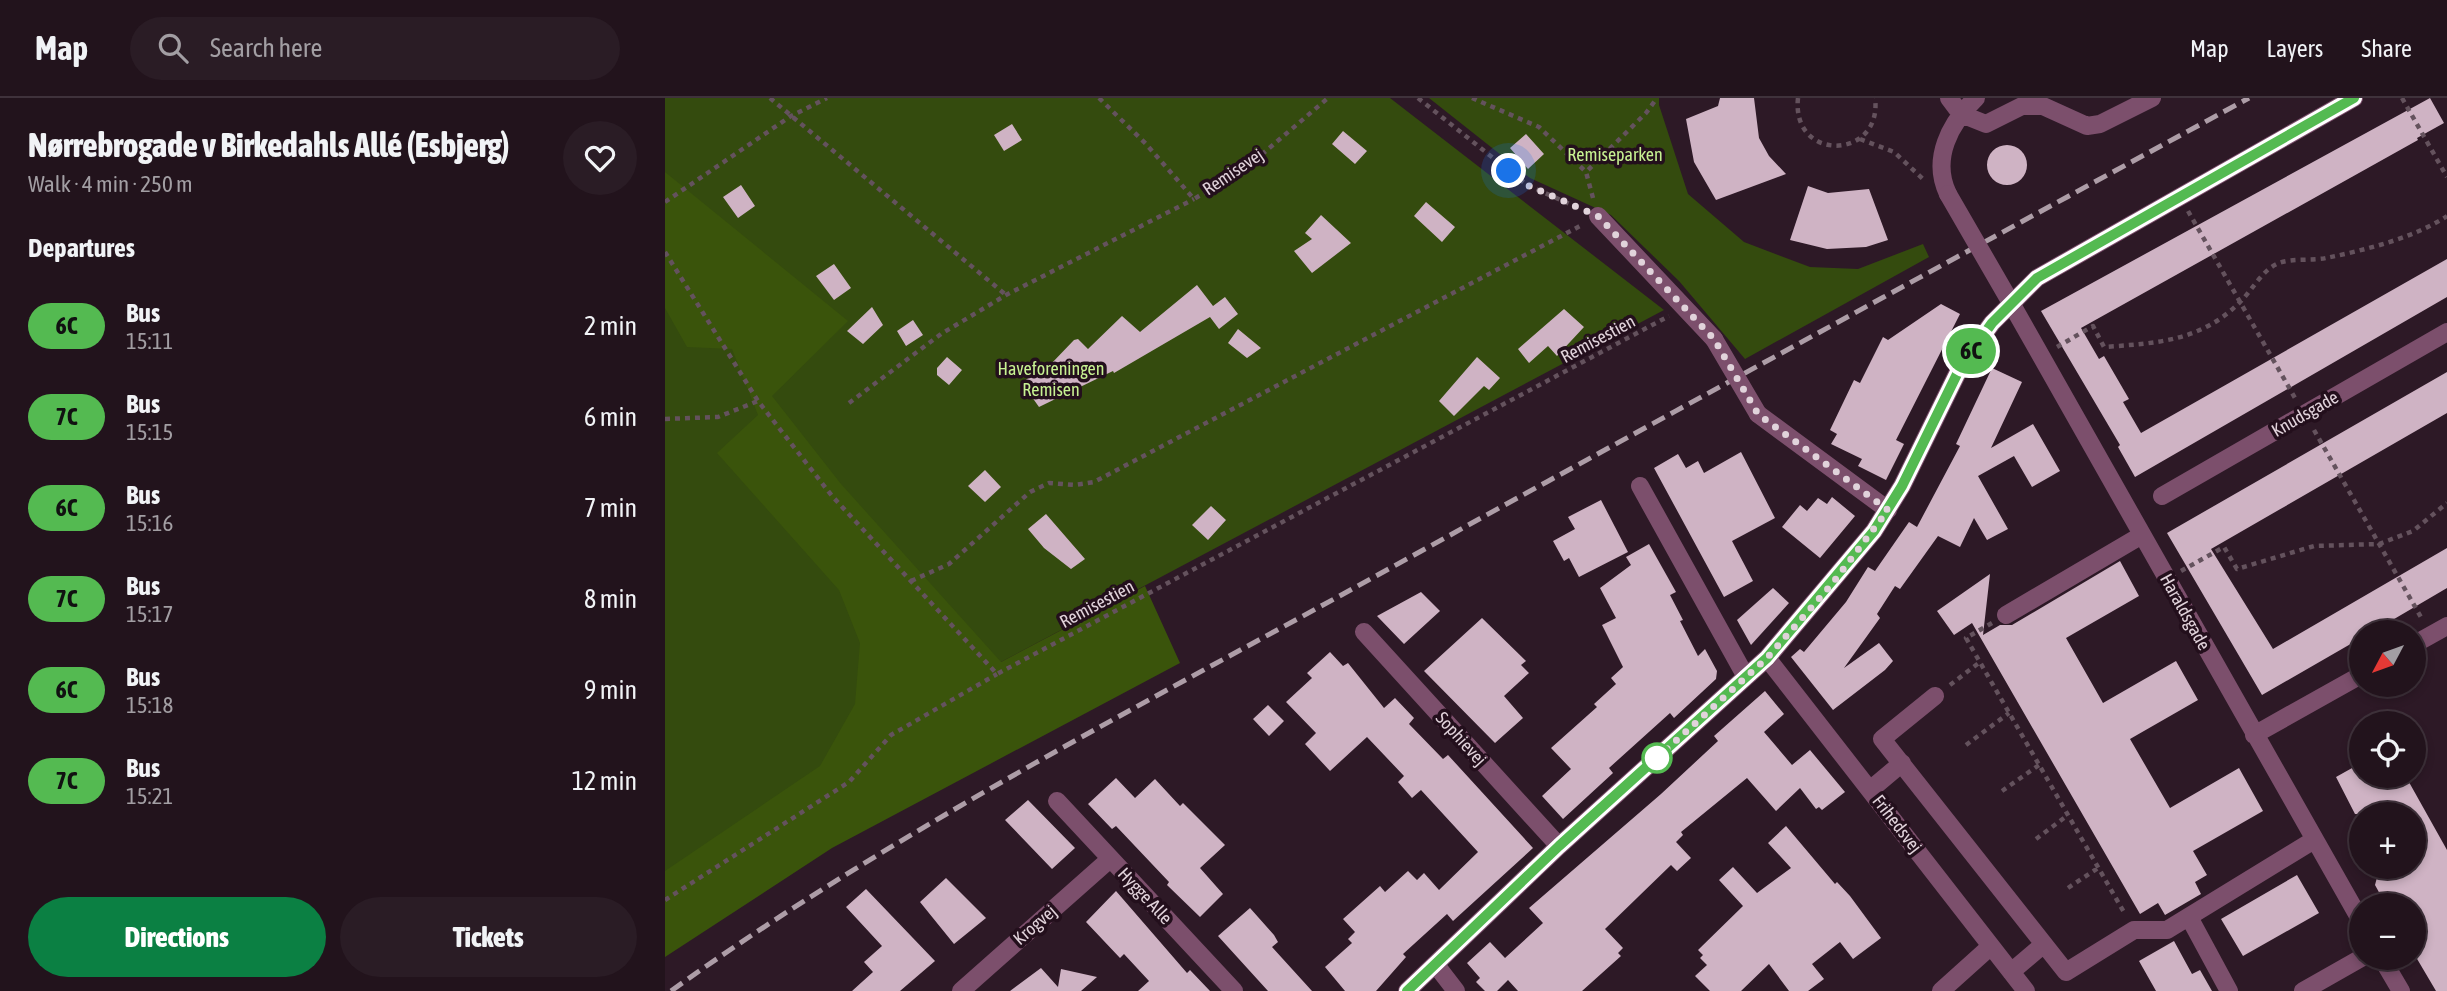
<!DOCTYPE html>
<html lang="en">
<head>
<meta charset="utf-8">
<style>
  :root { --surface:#22131c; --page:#2a1c25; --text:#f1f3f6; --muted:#a29ea3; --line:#3f323b; --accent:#0b8043 }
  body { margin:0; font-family:"Asap Condensed",sans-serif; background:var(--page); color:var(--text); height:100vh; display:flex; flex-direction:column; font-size:26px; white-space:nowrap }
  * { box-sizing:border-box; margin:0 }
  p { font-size:23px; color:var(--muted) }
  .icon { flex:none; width:38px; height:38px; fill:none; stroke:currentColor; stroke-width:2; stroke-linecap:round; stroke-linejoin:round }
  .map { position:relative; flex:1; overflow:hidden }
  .side { display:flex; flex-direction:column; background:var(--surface); width:665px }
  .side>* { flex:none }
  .badge { padding:0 14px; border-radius:23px; font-size:24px; line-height:46px }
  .needle { width:46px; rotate:229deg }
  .controls { position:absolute; left:1684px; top:522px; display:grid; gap:14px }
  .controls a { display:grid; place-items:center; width:77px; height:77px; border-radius:50%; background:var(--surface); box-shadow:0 4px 10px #0003,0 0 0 2px var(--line); font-size:35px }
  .you { position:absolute; width:35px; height:35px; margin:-18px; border:5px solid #fff; border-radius:50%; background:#1a73e8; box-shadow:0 0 0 10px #1a73e833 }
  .map>.badge { position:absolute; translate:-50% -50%; box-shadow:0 0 0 4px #fff }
  h2 { padding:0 28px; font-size:26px; line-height:63px }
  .round { display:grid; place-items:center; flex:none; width:74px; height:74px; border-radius:37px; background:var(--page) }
  .summary { display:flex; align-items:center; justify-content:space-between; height:119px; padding:0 28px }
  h1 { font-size:33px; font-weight:800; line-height:52px }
  .cta { display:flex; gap:14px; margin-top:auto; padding:14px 28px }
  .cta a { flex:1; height:80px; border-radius:42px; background:var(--accent); color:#fff; font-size:28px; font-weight:800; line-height:80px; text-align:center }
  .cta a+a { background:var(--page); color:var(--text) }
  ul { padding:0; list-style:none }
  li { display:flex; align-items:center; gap:21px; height:91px; padding:0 28px }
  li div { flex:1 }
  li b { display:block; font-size:26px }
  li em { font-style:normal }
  li .badge { min-width:77px; font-weight:700; text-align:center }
  header { display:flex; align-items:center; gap:42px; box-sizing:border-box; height:98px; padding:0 35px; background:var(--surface); border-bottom:2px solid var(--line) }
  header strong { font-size:33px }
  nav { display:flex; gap:38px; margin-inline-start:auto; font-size:24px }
  .search { width:490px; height:63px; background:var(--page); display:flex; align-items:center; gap:18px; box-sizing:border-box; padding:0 24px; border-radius:38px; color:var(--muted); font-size:26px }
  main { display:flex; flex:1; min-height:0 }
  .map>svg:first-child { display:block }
  .green { fill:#344b0e }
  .forest { fill:#3a540b }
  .building { fill:#cfb3c4 }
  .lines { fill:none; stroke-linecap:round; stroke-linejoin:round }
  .path { stroke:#64525d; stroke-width:4.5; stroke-dasharray:5 5; stroke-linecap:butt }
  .minor { stroke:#7c4f6c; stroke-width:18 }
  .rail { stroke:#ad9da7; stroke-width:5; stroke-dasharray:14 7; stroke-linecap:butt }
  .minor-bridge { stroke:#7c4f6c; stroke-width:18 }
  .line-casing { stroke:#fff; stroke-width:16 }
  .line { stroke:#54ba51; stroke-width:10 }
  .walk { stroke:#e1d3db; stroke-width:7; stroke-dasharray:0 12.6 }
  .stop-dot { fill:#fff; stroke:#54ba51; stroke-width:3.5 }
  .labels { text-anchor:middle; stroke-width:7; stroke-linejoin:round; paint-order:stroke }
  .park-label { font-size:18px; fill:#c7f292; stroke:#230f1c }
  .street-label { font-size:18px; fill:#e1d3db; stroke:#230f1c }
</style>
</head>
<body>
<header>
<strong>Map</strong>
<div class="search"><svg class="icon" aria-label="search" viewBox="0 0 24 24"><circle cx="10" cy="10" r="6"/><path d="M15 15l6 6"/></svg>Search here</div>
<nav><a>Map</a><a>Layers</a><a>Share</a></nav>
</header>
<main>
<section class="side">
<div class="summary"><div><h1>Nørrebrogade v Birkedahls Allé (Esbjerg)</h1><p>Walk · 4 min · 250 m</p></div><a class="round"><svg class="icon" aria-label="heart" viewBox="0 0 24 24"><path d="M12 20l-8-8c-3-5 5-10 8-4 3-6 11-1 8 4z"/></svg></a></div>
<h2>Departures</h2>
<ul>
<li><span class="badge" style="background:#54ba51;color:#111">6C</span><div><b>Bus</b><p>15:11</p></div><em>2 min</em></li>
<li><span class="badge" style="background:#54ba51;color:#111">7C</span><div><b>Bus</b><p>15:15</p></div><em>6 min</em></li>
<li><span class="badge" style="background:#54ba51;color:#111">6C</span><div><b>Bus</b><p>15:16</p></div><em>7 min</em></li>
<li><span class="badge" style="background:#54ba51;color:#111">7C</span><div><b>Bus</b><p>15:17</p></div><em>8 min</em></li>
<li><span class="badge" style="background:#54ba51;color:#111">6C</span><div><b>Bus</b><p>15:18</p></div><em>9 min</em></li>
<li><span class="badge" style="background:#54ba51;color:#111">7C</span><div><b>Bus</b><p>15:21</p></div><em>12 min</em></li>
</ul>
<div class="cta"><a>Directions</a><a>Tickets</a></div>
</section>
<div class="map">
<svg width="1782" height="893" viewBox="0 0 1782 893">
  <rect width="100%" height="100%" fill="#2d1926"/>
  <!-- green -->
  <path class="green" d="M0,0H725L999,212L336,564L0,802Z
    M764,0H994V7L1023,96L1079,144L1145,169L1193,171L1258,146L1264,159L1080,261L1014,183L946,117L865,80Z"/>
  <!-- forest -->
  <path class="forest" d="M0,74L183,223L107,298L176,386L336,564L480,488L515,565L167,750L0,859V773L155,668L190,606L195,545L174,492L52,355L93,317L67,251L22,249L0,210Z"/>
  <!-- building -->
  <path class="building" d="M1055,0H1089L1094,40L1104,58L1121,76L1051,102L1029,64L1021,21L1053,8Z
    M1765,0L1779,25L1752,40L1753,42L1416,230L1434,261L1439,258L1464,301L1458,304L1476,335L1782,161V199L1470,379L1453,349L1455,347L1376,213Z
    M347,26L357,42L339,53L329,37Z
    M678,33L702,53L690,66L667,46Z
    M861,36L879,56L863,71L845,50Z
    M1322 67a20 20 0 1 1 40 0a20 20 0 1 1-40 0Z
    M76,87L90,108L73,120L58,99Z
    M1143,88L1163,95L1204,91L1223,142L1201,149L1162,151L1125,142Z
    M761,104L790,129L777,144L749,118Z
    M656,117L686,145L647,175L629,153L647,141L640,135Z
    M169,166L186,190L169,202L151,178Z
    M532,187L548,208L560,199L573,216L554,231L545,219L449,275L448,273L374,309L357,285L383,264L385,267L409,242L413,241L423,251L457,218L475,234Z
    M1276,206L1295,216L1231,342L1239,346L1221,382L1193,368L1197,361L1166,346L1172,336L1165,332L1189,282L1195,285L1218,239L1223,242Z
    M207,209L218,227L198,246L182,233Z
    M899,211L919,229L892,258L883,248L864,265L853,251Z
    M248,222L258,237L241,248L232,233Z
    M573,231L596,250L582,260L563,245Z
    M282,259L297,272L284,287L272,277V270Z
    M812,259L835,280L824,292L819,288L789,318L774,303Z
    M1327,270L1357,284L1326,350L1368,326L1395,373L1367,389L1349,358L1313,378L1343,431L1322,442L1309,420L1295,449L1273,438L1235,491L1230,488L1212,516L1215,520L1179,570L1214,545L1228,563L1220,572L1168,612L1126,559L1135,551L1139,554L1181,504L1203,469L1210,473L1244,424L1252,429L1295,348L1291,346Z
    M1782,274V315L1546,451L1608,551L1782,450V490L1707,534H1696V540L1597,597L1502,435Z
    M1076,354L1110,420L1067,443L1088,483L1059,499L989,370L1013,356L1021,370L1033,363L1039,375Z
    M320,372L336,389L320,404L303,388Z
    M1167,399L1190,418L1155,460L1117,429L1135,407L1142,413L1153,400L1162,406Z
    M936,402L963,454L914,479L904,460L899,463L888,443L910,431L903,419Z
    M546,408L561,422L543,442L527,427Z
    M381,416L420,461L406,471L379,450L363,431Z
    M984,446L1011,494L1005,497L1018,522L1015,523L1033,558L1040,551L1052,573L1051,581L1009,620L1005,615L944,670L948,675L898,721L877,698L906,671L886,650L932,609L929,606L951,586L946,580L958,569L937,527L951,520L935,490L966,467L961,459Z
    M1455,463L1474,498L1401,540L1438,605L1511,563L1533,602L1465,641L1505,710L1574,670L1598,713L1528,753L1542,777L1530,784L1536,796L1500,817L1493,805L1475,816L1307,525L1289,537L1272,513L1325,476L1318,537L1335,527H1347Z
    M1108,490L1124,505L1086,547L1072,522Z
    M756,494L775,513L739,546L712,518Z
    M817,520L861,563L856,567L864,575L839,598L858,620L830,645L759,573Z
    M665,554L678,568L683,565L719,610L730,600L749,620L744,626L778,661L783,657L868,750L788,823L782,816L738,856L741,859L711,893H680L660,869L687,845L683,841L690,834L678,821L715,788L720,794L743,773L752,782L759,775L774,792L813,754L756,692L747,700L733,684L739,678L702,639L665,673L640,646L651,635L621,604L647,580L642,575Z
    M1100,593L1119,616L1099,634L1127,667L1145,652L1180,694L1157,712L1154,709L1151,711L1135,690L1111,713L1082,680L1016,734L1018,737L1011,744L1026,760L1012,773L1006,767L940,831L958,850L953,855L956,858L917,893H853L843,882L832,893H820L811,884L815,880L802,865L825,844L840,860L878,825L864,810L996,696L1053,643L1049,638Z
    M603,607L619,623L604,638L588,621Z
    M1696,665V677H1740L1782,752V893H1771L1748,854V807H1721L1710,787L1715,768H1748V716H1690L1671,679Z
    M451,680L470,700L490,681L515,708L518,705L560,747L535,770L558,796L535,819L502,787L504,784L451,728L447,731L423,706Z
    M363,702L410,750L387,771L340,722Z
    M1121,728L1170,786L1172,784L1185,798L1216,840L1188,861L1175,844L1147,866L1159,881L1143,893H1124L1104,866L1076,893H1045L1030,878L1042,867L1035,860L1038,857L1033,852L1078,808L1054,782L1068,769L1092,795L1126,770L1103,745Z
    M1632,777L1654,815L1578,858L1556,821Z
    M281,780L321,820L289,846L255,804Z
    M201,791L270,863L235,893H187L208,874L199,864L217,848L181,809Z
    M451,793L522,875L525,872L545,893H473L484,883L459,856L455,860L421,824Z
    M585,810L609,837L613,844L607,849L647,893H603L553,838Z
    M1509,843L1527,876L1535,872L1547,893H1491L1474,863Z
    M376,870L393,889L396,871L432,879L416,893H345Z"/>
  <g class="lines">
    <!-- path -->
    <path class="path" d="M105,0L341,197
      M434,0L481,46L529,101L581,70L663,0
      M753,0L862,87L916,111
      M807,0L874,29L921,74
      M1133,0C1126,65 1218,62 1210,0
      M1737,0L1782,79
      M1195,41L1229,54L1258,81
      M928,100L921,74L981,15L992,0
      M0,104L126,18L162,0
      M1523,113L1630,300
      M0,154L93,303L167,398L332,576L1004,218
      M1392,249L1428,228L1439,249C1491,245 1536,244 1576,203C1588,191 1598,171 1614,165C1628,160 1647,163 1661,160C1700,152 1749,140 1782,118
      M184,305L276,236L341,197L529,101
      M0,321L53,319L93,303
      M1649,332L1757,521
      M1516,473L1559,449L1572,471L1649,448L1714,446L1748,433L1782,405
      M246,483L284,466L365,394L384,385L410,387L429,384L917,127
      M1327,525L1301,540L1460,816
      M1285,587L1315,564
      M1301,647L1344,615
      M1337,693L1374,667
      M1371,741L1403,717
      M1403,790L1433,770
      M0,802L184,684L226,637L332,576"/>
    <!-- minor -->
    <path class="minor" d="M1284,0L1296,16L1321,26L1357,8H1378L1422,28L1435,26L1487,0
      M1283,96C1266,61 1285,25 1311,0
      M933,118L1049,241
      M1346,205L1696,823
      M1093,316L1223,412
      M975,388L1081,579
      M1497,398L1782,234
      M1341,517L1477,437
      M699,534L894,748
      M1748,547L1782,528
      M1102,560L1361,893
      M1270,598L1217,641L1401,874L1469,832H1502L1649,742
      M1589,637L1696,577
      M1205,692L1237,665
      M392,703L569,893
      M1524,819L1564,893
      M1716,859L1736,893
      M771,867L791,893
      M1346,874L1379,846
      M296,893L445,761
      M742,893L894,748L1102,560L1209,433L1237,388L1296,268L1327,225L1372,180L1689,0
      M1276,893L1326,848
      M1638,893L1698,859"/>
    <!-- rail -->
    <path class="rail" d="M6,893C218,741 452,620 680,495C981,329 1282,164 1584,0"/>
    <!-- minor-bridge -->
    <path class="minor-bridge" d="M1283,96L1346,205
      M1049,241L1093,316"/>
  </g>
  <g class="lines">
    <defs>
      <path id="line" d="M742,893L894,748L1102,560L1209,433L1237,388L1296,268L1327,225L1372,180L1689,0"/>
    </defs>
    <!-- line casing -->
    <use href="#line" class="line-casing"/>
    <!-- line -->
    <use href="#line" class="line"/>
    <!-- walk -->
    <path class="walk" d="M844,73L862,87L933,118L1049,241L1093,316L1223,412L1167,486L1102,560L992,660"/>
  </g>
  <!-- markers -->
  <circle class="stop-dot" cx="992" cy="660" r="14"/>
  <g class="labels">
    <!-- park labels -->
    <g class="park-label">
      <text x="950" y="63">Remiseparken</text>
      <text x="386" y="277">Haveforeningen<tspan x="386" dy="21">Remisen</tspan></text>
    </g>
    <!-- street labels -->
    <g class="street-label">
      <text transform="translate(568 74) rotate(-34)" y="6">Remisevej</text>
      <text transform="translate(933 241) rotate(-28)" y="6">Remisestien</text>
      <text transform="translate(1640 316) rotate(-30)" y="6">Knudsgade</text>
      <text transform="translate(432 506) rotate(-28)" y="6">Remisestien</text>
      <text transform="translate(1520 514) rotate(61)" y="6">Haraldsgade</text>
      <text transform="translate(796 641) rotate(48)" y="6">Sophievej</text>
      <text transform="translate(1232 726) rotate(52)" y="6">Frihedsvej</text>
      <text transform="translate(480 798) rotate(47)" y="6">Hygge Alle</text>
      <text transform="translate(370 827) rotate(-41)" y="6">Krogvej</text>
    </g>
  </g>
</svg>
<div class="controls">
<a><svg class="needle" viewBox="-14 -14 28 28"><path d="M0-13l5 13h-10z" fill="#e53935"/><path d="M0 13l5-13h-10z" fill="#a29ea3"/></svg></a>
<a><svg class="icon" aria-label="locate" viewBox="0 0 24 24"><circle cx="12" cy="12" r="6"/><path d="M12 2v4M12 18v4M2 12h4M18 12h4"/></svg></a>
<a>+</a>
<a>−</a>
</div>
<div class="you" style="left:844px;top:73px"></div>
<b class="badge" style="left:1306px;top:253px;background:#54ba51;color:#111">6C</b>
</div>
</main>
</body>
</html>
